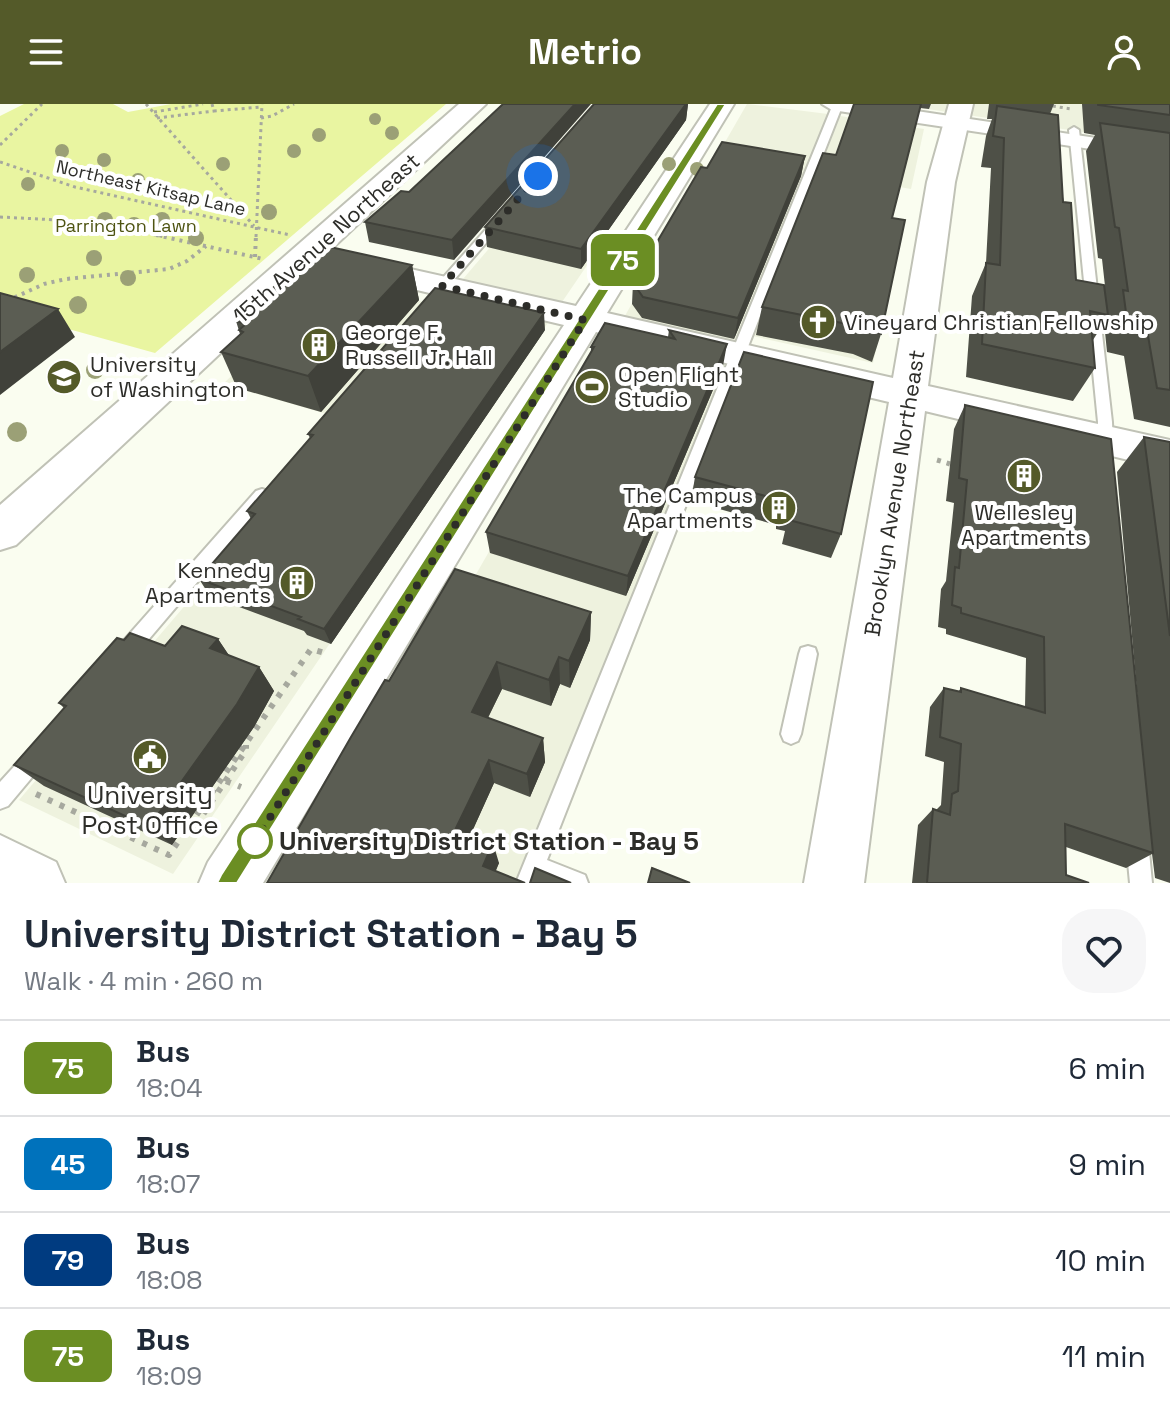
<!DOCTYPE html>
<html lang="en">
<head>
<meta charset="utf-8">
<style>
  :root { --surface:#fff; --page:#f6f6f7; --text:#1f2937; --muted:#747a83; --line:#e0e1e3; --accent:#545a29 }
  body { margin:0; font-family:"Space Grotesk",sans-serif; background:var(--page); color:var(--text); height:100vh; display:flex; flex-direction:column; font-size:30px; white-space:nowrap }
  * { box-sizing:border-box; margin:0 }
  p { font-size:26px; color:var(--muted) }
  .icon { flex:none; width:44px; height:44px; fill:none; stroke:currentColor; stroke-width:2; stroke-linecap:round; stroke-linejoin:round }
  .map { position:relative; height:779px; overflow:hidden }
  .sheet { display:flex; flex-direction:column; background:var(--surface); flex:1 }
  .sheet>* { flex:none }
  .badge { padding:0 16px; border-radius:12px; font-size:28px; line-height:52px }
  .you { position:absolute; width:40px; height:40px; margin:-20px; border:6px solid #fff; border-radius:50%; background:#1a73e8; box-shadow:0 0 0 12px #1a73e833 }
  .map>.badge { position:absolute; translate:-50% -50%; box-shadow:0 0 0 4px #fff }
  .round { display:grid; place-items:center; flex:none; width:84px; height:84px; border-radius:32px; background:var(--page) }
  .headline { display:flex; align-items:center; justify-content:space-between; height:136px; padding:0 24px }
  h1 { font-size:38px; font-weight:800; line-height:60px }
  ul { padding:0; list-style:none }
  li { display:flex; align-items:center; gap:24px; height:96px; padding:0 24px; border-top:2px solid var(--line) }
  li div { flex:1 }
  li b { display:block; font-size:30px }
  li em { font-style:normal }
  li .badge { min-width:88px; font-weight:700; text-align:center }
  header { display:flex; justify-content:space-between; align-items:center; height:104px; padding:0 24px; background:var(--accent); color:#fff; font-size:36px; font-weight:800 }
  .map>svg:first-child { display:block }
  .built { fill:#eef2de }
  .green { fill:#e9f5a1 }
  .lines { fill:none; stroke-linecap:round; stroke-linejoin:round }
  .service-casing { stroke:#c0c2b6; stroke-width:4 }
  .minor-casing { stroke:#c0c2b6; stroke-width:4 }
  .tertiary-casing { stroke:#c0c2b6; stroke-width:4 }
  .secondary-casing { stroke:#c0c2b6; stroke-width:4 }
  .path-far3 { stroke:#a6a89e; stroke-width:3; stroke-dasharray:3 4; stroke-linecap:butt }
  .path-far2 { stroke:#a6a89e; stroke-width:4; stroke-dasharray:3 5; stroke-linecap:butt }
  .path-far1 { stroke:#a6a89e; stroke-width:5; stroke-dasharray:4 6; stroke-linecap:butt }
  .path { stroke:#a6a89e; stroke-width:6; stroke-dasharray:5 8; stroke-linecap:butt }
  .service { fill:#fff; fill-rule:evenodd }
  .minor { fill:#fff; fill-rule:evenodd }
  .tertiary { fill:#fff; fill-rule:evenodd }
  .secondary { fill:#fff; fill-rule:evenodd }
  .tree { fill:#9ba076 }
  .wall { fill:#4e5047 }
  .shaded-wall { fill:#40413a }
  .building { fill:#5b5d53; stroke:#40413a; stroke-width:2 }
  .line { fill:#6b8e23; stroke:#fff; stroke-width:2 }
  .walk { stroke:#2d2d29; stroke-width:8; stroke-dasharray:0 14.4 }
  .stop-dot { fill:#fff; stroke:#6b8e23; stroke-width:4 }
  .labels { text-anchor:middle; stroke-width:8; stroke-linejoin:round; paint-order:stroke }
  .far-street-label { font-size:18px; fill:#2d2d29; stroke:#fff }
  .far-park-label { font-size:18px; fill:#4e5412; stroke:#fff }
  .street-label { font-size:22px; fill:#2d2d29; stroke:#fff }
  .poi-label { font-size:22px; fill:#2d2d29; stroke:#fff; text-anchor:start }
  .near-poi-label { font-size:26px; fill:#2d2d29; stroke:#fff }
  .near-stop-label { font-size:26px; font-weight:bold; fill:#2d2d29; stroke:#fff; text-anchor:start }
</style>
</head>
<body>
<header><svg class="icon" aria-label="menu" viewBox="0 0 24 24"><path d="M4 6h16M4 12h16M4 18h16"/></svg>Metrio<svg class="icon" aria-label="person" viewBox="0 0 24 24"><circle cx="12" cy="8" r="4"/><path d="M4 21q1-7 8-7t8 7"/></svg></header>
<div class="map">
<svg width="1170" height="779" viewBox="0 0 1170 779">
  <rect width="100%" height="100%" fill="#fafdf0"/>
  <!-- built -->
  <path class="built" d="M747,0L828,10L759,180L885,207L873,259L739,229L515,779H298Z
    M894,0H1170V41Z
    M840,12L924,25L911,85L818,69Z
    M521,107L611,126L173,770L19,696L344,315L223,280L331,176L440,202Z"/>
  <!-- green -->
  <path class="green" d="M24,0H113L128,8L171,0H446L155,249L0,206V12Z"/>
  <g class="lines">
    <defs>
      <path id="service" d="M833,0H843L547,756L585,771L588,779H548L540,776L538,779H516Z
        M1074,23L1079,26L1112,318L1113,343L1105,348L1097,343L1098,318L1069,26Z
        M496,114L506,116L440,192H432V186Z
        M262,385L268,387L270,391L268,395L132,555L125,557L118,555L116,549L118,543L256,387Z
        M808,542L815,544L817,550L801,630L798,637L791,640L784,637L781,630L799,550L801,544Z
        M37,642L44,645L47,652L44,659L8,702L0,705V678L30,645Z
        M1137,726L1145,729L1148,737L1152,779H1130L1126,737L1129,729Z"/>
      <path id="minor" d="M822,0H870L1170,45V57L832,6Z"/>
      <path id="tertiary" d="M710,0H734L607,209L893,274L927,78L949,0H973L955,78L928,282L1170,336V366L925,307L864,779H804L889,298L596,228L263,779H199L208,758L564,221L350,170L345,163L350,156L361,154L576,202Z
        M0,731L56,758L65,779H0Z"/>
      <path id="secondary" d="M459,0H486L16,441L0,446V401Z"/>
    </defs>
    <!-- service casing -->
    <use href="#service" class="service-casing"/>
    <!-- minor casing -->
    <use href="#minor" class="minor-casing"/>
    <!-- tertiary casing -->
    <use href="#tertiary" class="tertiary-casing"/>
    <!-- secondary casing -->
    <use href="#secondary" class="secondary-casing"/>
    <!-- path-far3 -->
    <path class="path-far3" d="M146,0L254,122
      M212,0L214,7L261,3
      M1039,0L1072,5
      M154,8L203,0
      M157,14L214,7
      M261,14L272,12L294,0
      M0,41L42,0
      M0,58L75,83L290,131
      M0,113L96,118L165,133
      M256,133L262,0"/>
    <!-- path-far2 -->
    <path class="path-far2" d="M156,131L263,155
      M255,153L256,131
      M0,200L44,180L66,175L169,165L187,157L206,142
      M954,220L973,224"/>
    <!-- path-far1 -->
    <path class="path-far1" d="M937,356L950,360"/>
    <!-- path -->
    <path class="path" d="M226,677L241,683
      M36,690L169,751L311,545L328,550
      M194,718L200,715L246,646V641"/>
    <!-- service -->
    <use href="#service" class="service"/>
    <!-- minor -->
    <use href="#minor" class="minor"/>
    <!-- tertiary -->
    <use href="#tertiary" class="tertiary"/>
    <!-- secondary -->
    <use href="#secondary" class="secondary"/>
  </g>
  <!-- trees -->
  <g class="tree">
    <circle cx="375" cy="15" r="6"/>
    <circle cx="392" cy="29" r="7"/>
    <circle cx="319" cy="31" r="7"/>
    <circle cx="62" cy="47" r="7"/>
    <circle cx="294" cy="47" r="7"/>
    <circle cx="104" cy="56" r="7"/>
    <circle cx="223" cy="60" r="7"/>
    <circle cx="669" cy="60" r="7"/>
    <circle cx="697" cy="65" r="7"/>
    <circle cx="138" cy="76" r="7"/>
    <circle cx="28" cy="80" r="7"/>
    <circle cx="269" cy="108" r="8"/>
    <circle cx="105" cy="116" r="8"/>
    <circle cx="162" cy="116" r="8"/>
    <circle cx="134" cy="121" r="8"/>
    <circle cx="196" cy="134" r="8"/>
    <circle cx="94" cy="154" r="8"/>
    <circle cx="27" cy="171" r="8"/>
    <circle cx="128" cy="174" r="8"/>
    <circle cx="78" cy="201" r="9"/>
    <circle cx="95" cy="266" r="9"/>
    <circle cx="59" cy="279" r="10"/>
    <circle cx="17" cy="328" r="10"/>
  </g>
  <!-- wall -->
  <path class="wall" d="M503,0L454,156L369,138L365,118L409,88Z
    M594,0H688L686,16L581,165L487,143L485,123Z
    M854,0H931L929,5L920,4L892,114L881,230L872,258L853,250L756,231L762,203L836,51Z
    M989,0H1054L1050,10L1076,176L1105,182L1102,155L1098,154L1086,47L1095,31L1084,29L1082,0H1170V323L1134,315L1124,252L1107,248L1104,218L1108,212L1093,236L1095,264L1073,297L966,273L972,192L986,159L991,64L981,63L986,32L992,15H987Z
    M805,52L801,72L734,235L642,214L632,200L633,179Z
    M412,161L419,196L321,308L237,284L221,248L240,230L236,217Z
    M545,226L331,540L307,531L304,527L210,492L199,475L251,415L247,407L310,334L308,330Z
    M669,226L723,262L626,492L490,449L486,428L591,249V243L668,233Z
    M744,248L841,430L831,454L782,440L785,427L776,425V421L691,397L695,373Z
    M965,301L1146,686L1117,368L1144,333L1170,338V779L1155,774L1152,750L1126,764L1066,743V771L1089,779H912L918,721L933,705L936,706L941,701L944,658L925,652L930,603L944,584L958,588L961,584L1025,603L1026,554L946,530V525L938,523L941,485L946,477L954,399L946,397L954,325Z
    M591,508L590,536L570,584L560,580L551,602L502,585L488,614L543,634L545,658L530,693L494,679L471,730L499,759L495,767L267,779L389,577Z
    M218,535L229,552L259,563L274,587L254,623L172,741L44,682L14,661L64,604L59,599L124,536L165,542Z"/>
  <!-- shaded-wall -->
  <path class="shaded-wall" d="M575,0H591L454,156L452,136Z
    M686,0H688L686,16L581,165V145Z
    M805,52L801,72L734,235L738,214Z
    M412,161L419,196L321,308L308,272Z
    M58,205L75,233L0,291V248Z
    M544,209L545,226L331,540L324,525Z
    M727,240L723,262L626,492L628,472Z
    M591,508L590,536L570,584L569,557Z
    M218,535L235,560L210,544Z
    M559,553L560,580L551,602L549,576Z
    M497,558L502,585L478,633L472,608Z
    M259,563L274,587L254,623L172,741L149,723Z
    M543,634L545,658L530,693L527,670Z
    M489,656L494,679L464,745L456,724Z
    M493,739L499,759L491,779L483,762Z"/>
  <!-- building -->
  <path class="building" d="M503,0H575L452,136L365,118L401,87L409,88Z
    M594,0H686L581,145L485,123Z
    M854,0H921L892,114L905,116L881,230L862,223L762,203L823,49L836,51Z
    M1098,0H1170V11L1098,1Z
    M997,2L1058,11L1063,98L1071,99L1076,176L1104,181L1108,211L1090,207L1095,264L982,240L986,159L1000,161L1004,34L993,32Z
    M1100,19L1170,29V286L1157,284L1146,220L1127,216L1123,186L1128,187L1119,124L1115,123Z
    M722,38L805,52L738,214L643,193L633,179L701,63L707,64Z
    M321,141L412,161L308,272L221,248L243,228L239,226L246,220L236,217Z
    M435,184L544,209L324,525L298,515L301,513L199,475L255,410L247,407L313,331L308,330Z
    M0,189L58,205L0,248Z
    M605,219L675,235L669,226L727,240L628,472L486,428L594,243H591Z
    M744,248L873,278L841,430L789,416L793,403L783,400L784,397L695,373Z
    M965,301L1111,335L1153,749L1065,720L1066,771L1089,779H927L933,705L950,711L952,690L958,687L961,640L940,633L944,584L961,588V584L1045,609L1044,533L961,509V504L952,501L955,463L959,464L967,376L959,374Z
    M1144,333L1170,338V532Z
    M455,465L591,508L569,557L559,553L549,576L497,558L472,608L543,634L527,670L489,656L456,724L493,739L483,762L525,779H267L351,633L385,576L389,577Z
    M182,522L218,535L210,544L259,563L237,600L149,723L14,661L66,602L59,599L117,534L124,536L130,529L165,542Z
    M535,764L571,779H530Z
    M652,764L690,779H648Z"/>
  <!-- line -->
  <path class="line" d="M717,0H726L237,779H217L221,771Z"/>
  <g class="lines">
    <!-- walk -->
    <path class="walk" d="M255,737L585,216L442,182L538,72"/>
  </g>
  <!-- icons -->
  <defs>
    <symbol id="church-disc" viewBox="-11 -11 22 22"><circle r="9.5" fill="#545a29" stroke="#fff"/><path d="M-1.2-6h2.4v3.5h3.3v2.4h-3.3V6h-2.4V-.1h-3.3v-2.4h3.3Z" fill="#fff"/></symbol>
    <symbol id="building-disc" viewBox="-11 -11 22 22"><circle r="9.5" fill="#545a29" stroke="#fff"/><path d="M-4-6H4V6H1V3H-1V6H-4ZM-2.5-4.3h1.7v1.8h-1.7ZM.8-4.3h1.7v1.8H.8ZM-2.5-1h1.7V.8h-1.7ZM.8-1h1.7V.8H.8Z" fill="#fff"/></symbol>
    <symbol id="university-disc" viewBox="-11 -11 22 22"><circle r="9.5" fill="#545a29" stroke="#fff"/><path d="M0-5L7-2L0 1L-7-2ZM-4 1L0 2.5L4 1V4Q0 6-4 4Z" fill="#fff"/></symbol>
    <symbol id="stadium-disc" viewBox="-11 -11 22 22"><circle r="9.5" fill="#545a29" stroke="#fff"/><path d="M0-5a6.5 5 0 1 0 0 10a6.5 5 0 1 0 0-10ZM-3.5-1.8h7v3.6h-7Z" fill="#fff"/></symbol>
    <symbol id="civic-disc" viewBox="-11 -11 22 22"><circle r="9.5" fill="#545a29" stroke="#fff"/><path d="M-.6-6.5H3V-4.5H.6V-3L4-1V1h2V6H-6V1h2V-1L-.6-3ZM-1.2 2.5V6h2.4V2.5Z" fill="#fff"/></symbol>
  </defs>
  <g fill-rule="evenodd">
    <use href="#church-disc" x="798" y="198" width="40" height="40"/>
    <use href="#building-disc" x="299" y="221" width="40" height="40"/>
    <use href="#university-disc" x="44" y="253" width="40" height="40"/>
    <use href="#stadium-disc" x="572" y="263" width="40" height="40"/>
    <use href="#building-disc" x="1004" y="352" width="40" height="40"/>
    <use href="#building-disc" x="759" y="384" width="40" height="40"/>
    <use href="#building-disc" x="277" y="459" width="40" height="40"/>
    <use href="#civic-disc" x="130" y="633" width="40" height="40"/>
  </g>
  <!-- markers -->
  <circle class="stop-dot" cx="255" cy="737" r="16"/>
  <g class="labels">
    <!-- far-street labels -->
    <g class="far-street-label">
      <text transform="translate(151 84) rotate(13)" y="6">Northeast Kitsap Lane</text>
    </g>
    <!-- far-park labels -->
    <g class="far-park-label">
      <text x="126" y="128">Parrington Lawn</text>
    </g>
    <!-- street labels -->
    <g class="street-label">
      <text transform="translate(326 134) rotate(-42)" y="8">15th Avenue Northeast</text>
      <text transform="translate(894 389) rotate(-81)" y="8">Brooklyn Avenue Northeast</text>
    </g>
    <!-- poi labels -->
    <g class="poi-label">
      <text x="844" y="226">Vineyard Christian Fellowship</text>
      <text x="345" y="236">George F.<tspan x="345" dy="25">Russell Jr. Hall</tspan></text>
      <text x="90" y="268">University<tspan x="90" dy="25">of Washington</tspan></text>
      <text x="618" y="278">Open Flight<tspan x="618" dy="25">Studio</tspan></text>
      <text x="753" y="399" text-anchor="end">The Campus<tspan x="753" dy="25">Apartments</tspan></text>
      <text x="1024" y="416" text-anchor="middle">Wellesley<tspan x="1024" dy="25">Apartments</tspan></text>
      <text x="271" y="474" text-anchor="end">Kennedy<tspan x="271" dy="25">Apartments</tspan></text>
    </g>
    <!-- near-poi labels -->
    <g class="near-poi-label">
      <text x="150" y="700">University<tspan x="150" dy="30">Post Office</tspan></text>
    </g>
    <!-- near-stop labels -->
    <g class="near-stop-label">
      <text x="279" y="746">University District Station - Bay 5</text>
    </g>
  </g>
</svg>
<div class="you" style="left:538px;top:72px"></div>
<b class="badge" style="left:623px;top:156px;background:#6b8e23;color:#fff">75</b>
</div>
<section class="sheet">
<div class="headline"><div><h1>University District Station - Bay 5</h1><p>Walk · 4 min · 260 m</p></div><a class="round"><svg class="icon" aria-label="heart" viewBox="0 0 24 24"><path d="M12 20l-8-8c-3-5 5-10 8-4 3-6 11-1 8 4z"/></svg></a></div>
<ul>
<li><span class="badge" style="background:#6b8e23;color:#fff">75</span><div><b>Bus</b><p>18:04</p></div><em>6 min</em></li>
<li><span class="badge" style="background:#0072bc;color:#fff">45</span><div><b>Bus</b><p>18:07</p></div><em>9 min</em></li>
<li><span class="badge" style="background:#003b80;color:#fff">79</span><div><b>Bus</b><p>18:08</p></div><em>10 min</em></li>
<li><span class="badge" style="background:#6b8e23;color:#fff">75</span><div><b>Bus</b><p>18:09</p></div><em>11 min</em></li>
</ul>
</section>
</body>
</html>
